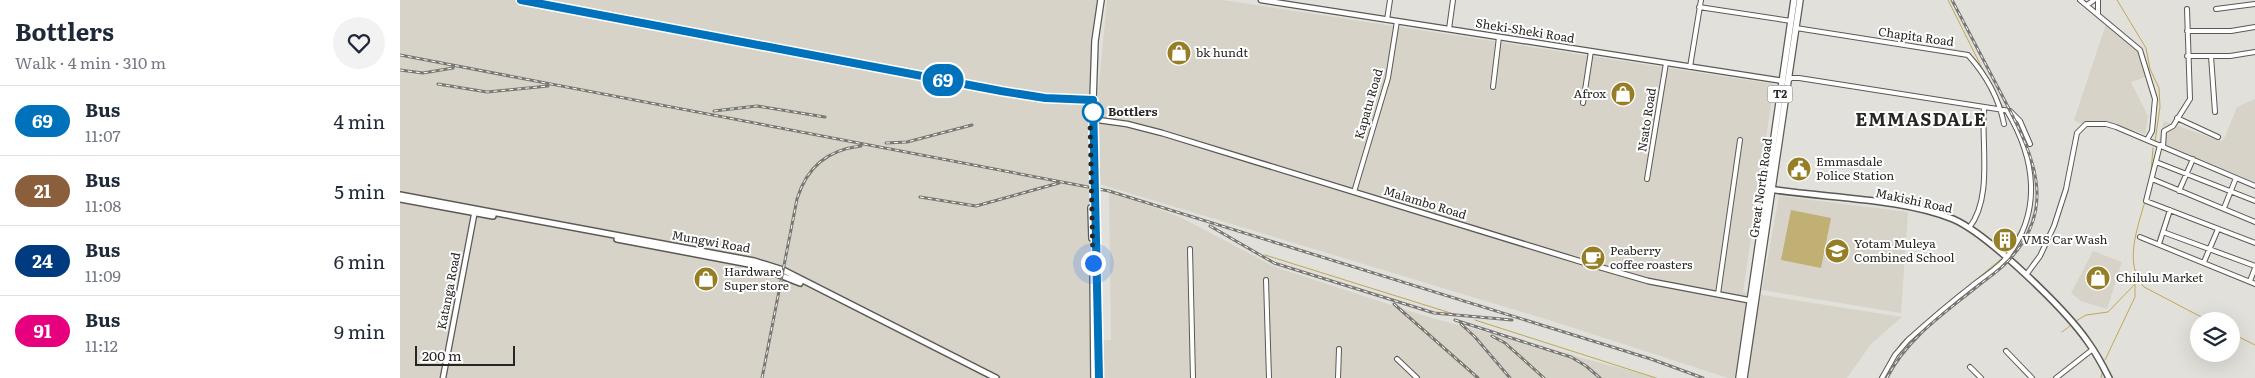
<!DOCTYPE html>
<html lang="en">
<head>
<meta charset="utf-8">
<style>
  :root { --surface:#fff; --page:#f2f2f3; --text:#1f2937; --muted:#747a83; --line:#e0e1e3 }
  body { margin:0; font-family:Literata,serif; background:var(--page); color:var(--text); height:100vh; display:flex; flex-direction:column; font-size:19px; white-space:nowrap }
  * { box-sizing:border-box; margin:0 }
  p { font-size:16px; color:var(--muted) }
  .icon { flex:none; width:28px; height:28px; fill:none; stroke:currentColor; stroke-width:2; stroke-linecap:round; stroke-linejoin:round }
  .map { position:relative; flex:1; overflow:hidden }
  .details { display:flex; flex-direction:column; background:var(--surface); width:400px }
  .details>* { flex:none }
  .badge { padding:0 10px; border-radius:16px; font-size:18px; line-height:32px }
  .controls { position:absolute; left:1790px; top:312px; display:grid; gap:10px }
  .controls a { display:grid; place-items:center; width:50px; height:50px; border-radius:50%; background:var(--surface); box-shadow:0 5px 20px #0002; font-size:25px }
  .scale { position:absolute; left:15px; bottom:12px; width:100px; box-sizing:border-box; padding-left:5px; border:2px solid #272624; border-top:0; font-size:14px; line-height:18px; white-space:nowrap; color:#272624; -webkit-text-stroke:4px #fff; paint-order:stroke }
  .you { position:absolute; width:25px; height:25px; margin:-12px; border:4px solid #fff; border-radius:50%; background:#1a73e8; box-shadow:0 0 0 8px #1a73e833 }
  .map>.badge { position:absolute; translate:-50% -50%; box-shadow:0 0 0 2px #fff }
  .round { display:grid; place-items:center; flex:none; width:52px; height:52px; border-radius:26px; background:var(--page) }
  .head { display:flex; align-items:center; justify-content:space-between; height:85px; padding:0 15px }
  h1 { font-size:24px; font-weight:700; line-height:38px }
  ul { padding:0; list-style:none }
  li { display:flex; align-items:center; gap:15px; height:70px; padding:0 15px; border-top:1px solid var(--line) }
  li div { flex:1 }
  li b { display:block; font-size:19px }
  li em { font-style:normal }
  li .badge { min-width:55px; font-weight:700; text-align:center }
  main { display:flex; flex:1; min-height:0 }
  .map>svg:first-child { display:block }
  .built { fill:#d7d3c8 }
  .green { fill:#c1b074 }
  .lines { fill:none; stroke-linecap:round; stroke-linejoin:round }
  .stream { stroke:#bfa856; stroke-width:1 }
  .minor-casing { stroke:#5b5955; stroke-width:6 }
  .tertiary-casing { stroke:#5b5955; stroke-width:7 }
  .secondary-casing { stroke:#5b5955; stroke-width:8 }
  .primary-casing { stroke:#5b5955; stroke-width:8 }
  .minor { stroke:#fff; stroke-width:4 }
  .tertiary { stroke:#fff; stroke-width:4.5 }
  .secondary { stroke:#fff; stroke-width:5 }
  .primary { stroke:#fff; stroke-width:5.5 }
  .rail-casing { stroke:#787773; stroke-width:3 }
  .rail { stroke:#fff; stroke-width:1; stroke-dasharray:4; stroke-linecap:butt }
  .line-casing { stroke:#fff; stroke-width:11 }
  .line { stroke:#0072bc; stroke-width:8 }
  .walk { stroke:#272624; stroke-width:5; stroke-dasharray:0 9 }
  .stop-dot { fill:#fff; stroke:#0072bc; stroke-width:2.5 }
  .labels { text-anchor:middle; stroke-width:4; stroke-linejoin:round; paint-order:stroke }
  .shield { fill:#fff; stroke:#686766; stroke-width:1 }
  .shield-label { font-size:11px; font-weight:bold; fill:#272624 }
  .street-label { font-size:12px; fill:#272624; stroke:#fff }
  .poi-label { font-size:12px; fill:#272624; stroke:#fff; text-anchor:start }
  .stop-label { font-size:12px; font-weight:bold; fill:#272624; stroke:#fff; text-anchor:start }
  .district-label { font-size:18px; font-weight:bold; letter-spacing:1px; fill:#272624; stroke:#fff }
</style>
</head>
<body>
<main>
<section class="details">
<div class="head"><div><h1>Bottlers</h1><p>Walk · 4 min · 310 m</p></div><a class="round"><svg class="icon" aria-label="heart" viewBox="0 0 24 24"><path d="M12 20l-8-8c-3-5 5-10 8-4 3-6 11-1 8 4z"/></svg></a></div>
<ul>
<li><span class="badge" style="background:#0072bc;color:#fff">69</span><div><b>Bus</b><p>11:07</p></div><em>4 min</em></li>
<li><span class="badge" style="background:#8b5e3c;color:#fff">21</span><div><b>Bus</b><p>11:08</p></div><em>5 min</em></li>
<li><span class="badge" style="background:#003b80;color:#fff">24</span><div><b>Bus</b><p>11:09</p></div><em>6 min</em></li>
<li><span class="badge" style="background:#e6007e;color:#fff">91</span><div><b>Bus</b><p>11:12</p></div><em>9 min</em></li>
</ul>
</section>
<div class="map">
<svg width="1855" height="378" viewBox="0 0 1855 378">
  <rect width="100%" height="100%" fill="#e1e0da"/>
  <!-- built -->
  <path class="built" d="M0,0H701L696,38L695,124L703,340H711L709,191L780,217L875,267L1028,317L1258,378H0Z
    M707,0H823L1374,84L1343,292L1502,317L1471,344L1447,378H1328L1152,321L699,184L698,94Z
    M1706,24L1738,50L1745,77L1731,82L1748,116L1745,134L1701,121H1688L1682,124L1674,120Z
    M1855,99V182L1762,145L1759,140L1764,121L1821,141L1825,137L1837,107Z
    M1379,196L1508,212L1501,313L1362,290Z
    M1693,251L1722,262L1707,309L1681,301L1671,293Z"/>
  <!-- green -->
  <path class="green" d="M1391,210L1431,218L1421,268L1381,260Z"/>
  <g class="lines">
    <!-- stream -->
    <path class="stream" d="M1548,0L1587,78
      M1717,0L1746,48L1750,69L1759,88L1760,107L1755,142
      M1597,97L1603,107
      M1606,113L1611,123
      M1751,173L1753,148
      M1745,201C1738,227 1723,264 1744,287L1809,321
      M1606,253L1620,230
      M865,255L1057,315
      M1075,320L1256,378
      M1676,321L1686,315L1708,312L1735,284
      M1662,332L1670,326
      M1831,333L1855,345
      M1705,360L1735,297V275
      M1479,378L1501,343L1601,259
      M1701,378L1702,373"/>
    <defs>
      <path id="minor" d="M121,0L601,91L645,97L693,100
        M1680,0L1740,50L1755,99L1752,131L1747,140
        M1698,0V14
        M1687,5L1694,0
        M1299,7L1391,21
        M1816,9L1855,4
        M987,20L990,0
        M1396,28L1568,55C1586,75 1599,99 1604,124
        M1049,29L1053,0
        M1787,31H1831L1855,27
        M1787,56H1830L1855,52
        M1811,56L1815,112
        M1290,67L1301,0
        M1388,81L1391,78H1399L1610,111L1620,121L1630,144
        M1093,87L1099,37
        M1183,103L1191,51
        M1777,118L1818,137
        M1760,145L1746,201L1855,243
        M1763,147L1764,131L1773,126L1790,99L1787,9
        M1756,162L1855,201
        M1247,179L1266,63
        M1752,179L1855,222
        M1779,191L1793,159
        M954,192L988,78L997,21
        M1824,208L1836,178
        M1569,228C1593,198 1581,144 1584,109
        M1763,232L1855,266
        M1740,237L1855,284
        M1759,244L1770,210
        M790,249L793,378
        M1804,262L1818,229
        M1626,275L1640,256L1654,226L1666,189L1677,133L1686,124H1706L1716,127L1855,186
        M866,280L869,378
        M1850,281L1855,268
        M1318,294L1340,140
        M1606,351L1632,378
        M997,359L1017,378
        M1570,367L1581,378
        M938,378L939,349
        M1482,378L1495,355L1508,340C1529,321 1550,303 1572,286C1583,277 1599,268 1607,257C1643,211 1635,158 1607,111
        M1656,378L1693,349"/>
      <path id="tertiary" d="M861,0L1383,81
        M691,119L727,124L762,133L1179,261L1248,281L1353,301
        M43,378L75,210"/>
      <path id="secondary" d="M1369,189C1424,198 1503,198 1553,219C1588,234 1666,310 1688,342C1696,353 1703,366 1709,378
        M0,195L354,261L383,270L596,378
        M0,199L93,216
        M217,239L354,265L400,283"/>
      <path id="primary" d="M691,208L692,238
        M693,263L694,378
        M699,378L693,100L695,41L701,0
        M1339,378L1394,0
        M1344,378L1400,0"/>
    </defs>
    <!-- minor casing -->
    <use href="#minor" class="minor-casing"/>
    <!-- tertiary casing -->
    <use href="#tertiary" class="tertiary-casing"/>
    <!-- secondary casing -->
    <use href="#secondary" class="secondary-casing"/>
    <!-- primary casing -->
    <use href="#primary" class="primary-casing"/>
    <!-- minor -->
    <use href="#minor" class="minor"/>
    <!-- tertiary -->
    <use href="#tertiary" class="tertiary"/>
    <!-- secondary -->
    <use href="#secondary" class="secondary"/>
    <!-- primary -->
    <use href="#primary" class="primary"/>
    <defs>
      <path id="rail" d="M0,55L709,191L1251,359L1303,378
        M0,70L23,73L53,68
        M38,84L87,92L148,86
        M314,111L357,106L425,117
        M486,143L507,142L572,125
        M520,197L576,206L659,183
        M810,226L874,263L1034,313L1112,320
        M994,304L1078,378
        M1055,320L1171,357L1186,366L1200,378
        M1061,324L1075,337L1110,378
        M1092,336L1105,343L1144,378
        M362,378L397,199C407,167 427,150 461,146
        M1487,378C1507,338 1545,313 1579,285C1589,277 1600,270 1608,261C1659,208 1633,155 1605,101C1587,67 1570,34 1552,0"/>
    </defs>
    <!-- rail casing -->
    <use href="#rail" class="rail-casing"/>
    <!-- rail -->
    <use href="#rail" class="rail"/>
  </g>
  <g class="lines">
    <defs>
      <path id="line" d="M121,0L601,91L645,98L693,100L699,378"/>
    </defs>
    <!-- line casing -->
    <use href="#line" class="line-casing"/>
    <!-- line -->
    <use href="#line" class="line"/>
    <!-- walk -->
    <path class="walk" d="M693,263L690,119L693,120V112"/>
  </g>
  <!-- icons -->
  <defs>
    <symbol id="shop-disc" viewBox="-11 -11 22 22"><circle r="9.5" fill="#957e25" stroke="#fff"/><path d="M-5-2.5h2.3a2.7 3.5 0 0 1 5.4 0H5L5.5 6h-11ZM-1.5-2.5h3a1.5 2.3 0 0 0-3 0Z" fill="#fff"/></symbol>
    <symbol id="civic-disc" viewBox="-11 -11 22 22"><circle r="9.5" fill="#957e25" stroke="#fff"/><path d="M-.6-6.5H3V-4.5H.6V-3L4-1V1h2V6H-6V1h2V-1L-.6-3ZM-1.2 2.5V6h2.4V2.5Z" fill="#fff"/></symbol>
    <symbol id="building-disc" viewBox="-11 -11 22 22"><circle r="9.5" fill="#957e25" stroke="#fff"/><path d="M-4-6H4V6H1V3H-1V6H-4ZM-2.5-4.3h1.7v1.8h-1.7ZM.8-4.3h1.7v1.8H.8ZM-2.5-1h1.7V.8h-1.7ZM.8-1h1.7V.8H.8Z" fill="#fff"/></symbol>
    <symbol id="school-disc" viewBox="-11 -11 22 22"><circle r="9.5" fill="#957e25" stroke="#fff"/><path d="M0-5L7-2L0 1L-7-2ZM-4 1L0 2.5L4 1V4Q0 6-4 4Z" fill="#fff"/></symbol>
    <symbol id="cafe-disc" viewBox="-11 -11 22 22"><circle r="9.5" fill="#957e25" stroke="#fff"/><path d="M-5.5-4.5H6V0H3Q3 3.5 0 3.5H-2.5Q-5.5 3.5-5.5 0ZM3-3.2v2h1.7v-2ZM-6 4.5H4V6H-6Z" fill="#fff"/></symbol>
  </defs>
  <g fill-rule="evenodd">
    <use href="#shop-disc" x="765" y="39" width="28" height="28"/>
    <use href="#shop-disc" x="1209" y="80" width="28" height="28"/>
    <use href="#civic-disc" x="1385" y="155" width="28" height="28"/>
    <use href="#building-disc" x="1591" y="226" width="28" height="28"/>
    <use href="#school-disc" x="1423" y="237" width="28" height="28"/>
    <use href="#cafe-disc" x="1179" y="244" width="28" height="28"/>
    <use href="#shop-disc" x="1684" y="264" width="28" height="28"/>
    <use href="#shop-disc" x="292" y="265" width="28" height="28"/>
  </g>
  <!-- markers -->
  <circle class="stop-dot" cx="693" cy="112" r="10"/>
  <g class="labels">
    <!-- shield labels -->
    <rect class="shield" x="1367.5" y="85.5" width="25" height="17" rx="4"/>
    <g class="shield-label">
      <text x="1380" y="98">T2</text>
    </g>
    <!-- street labels -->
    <g class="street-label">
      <text transform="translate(1125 31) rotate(9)" y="4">Sheki-Sheki Road</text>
      <text transform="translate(1516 37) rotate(8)" y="4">Chapita Road</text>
      <text transform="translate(969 104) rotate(-74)" y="4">Kapatu Road</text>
      <text transform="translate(1247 120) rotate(-81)" y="4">Nsato Road</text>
      <text transform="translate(1361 188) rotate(-82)" y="4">Great North Road</text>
      <text transform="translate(1514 201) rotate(12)" y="4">Makishi Road</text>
      <text transform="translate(1025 203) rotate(17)" y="4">Malambo Road</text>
      <text transform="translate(311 242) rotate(10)" y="4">Mungwi Road</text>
      <text transform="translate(49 291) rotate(-79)" y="4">Katanga Road</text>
    </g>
    <!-- poi labels -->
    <g class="poi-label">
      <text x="796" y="57">bk hundt</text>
      <text x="1206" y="98" text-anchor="end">Afrox</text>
      <text x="1416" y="166">Emmasdale<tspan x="1416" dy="14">Police Station</tspan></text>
      <text x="1622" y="244">VMS Car Wash</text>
      <text x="1454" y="248">Yotam Muleya<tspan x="1454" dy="14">Combined School</tspan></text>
      <text x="1210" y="255">Peaberry<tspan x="1210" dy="14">coffee roasters</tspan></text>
      <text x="324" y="276">Hardware<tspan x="324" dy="14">Super store</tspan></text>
      <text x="1716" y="282">Chilulu Market</text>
    </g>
    <!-- stop labels -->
    <g class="stop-label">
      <text x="708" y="116">Bottlers</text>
    </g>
    <!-- district labels -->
    <g class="district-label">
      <text x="1521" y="126">EMMASDALE</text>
    </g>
  </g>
</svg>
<div class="controls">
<a><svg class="icon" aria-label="layers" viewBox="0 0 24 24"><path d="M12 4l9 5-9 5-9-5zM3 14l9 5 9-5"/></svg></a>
</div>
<div class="scale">200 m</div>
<div class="you" style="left:693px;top:263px"></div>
<b class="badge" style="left:543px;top:80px;background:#0072bc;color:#fff">69</b>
</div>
</main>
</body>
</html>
